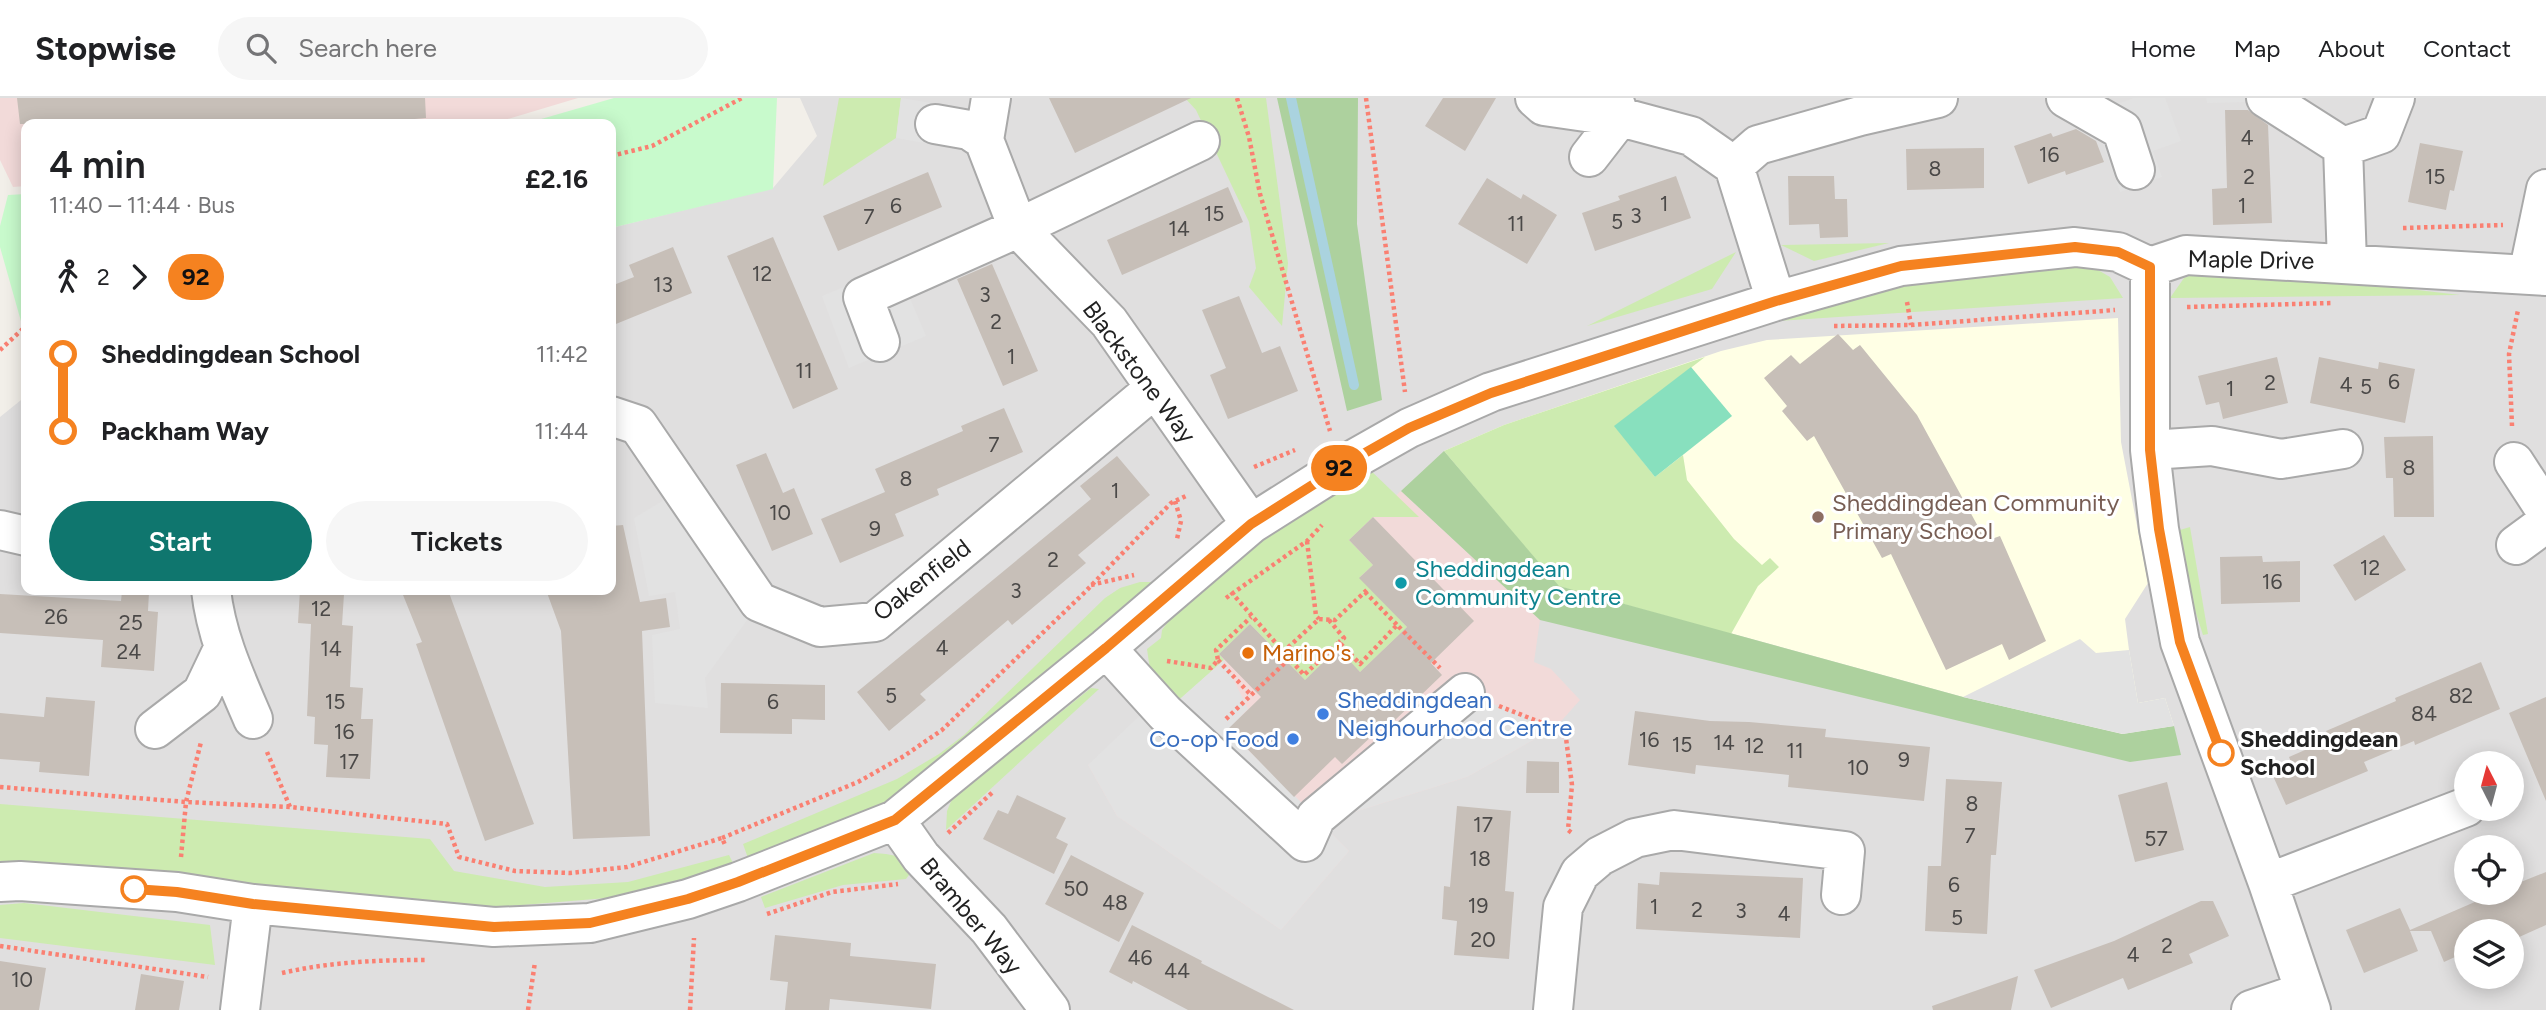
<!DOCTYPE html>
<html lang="en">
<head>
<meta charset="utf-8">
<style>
  :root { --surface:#fff; --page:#f6f6f6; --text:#202124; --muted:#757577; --line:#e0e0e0; --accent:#0f766e }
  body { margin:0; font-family:Figtree,sans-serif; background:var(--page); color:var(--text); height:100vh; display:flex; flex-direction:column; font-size:26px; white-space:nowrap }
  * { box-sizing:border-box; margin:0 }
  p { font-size:23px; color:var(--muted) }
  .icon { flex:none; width:38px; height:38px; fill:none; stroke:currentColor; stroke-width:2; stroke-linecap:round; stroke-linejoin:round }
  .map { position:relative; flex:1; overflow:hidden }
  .drawer { position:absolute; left:21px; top:21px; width:595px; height:476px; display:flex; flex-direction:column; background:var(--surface); border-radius:14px; box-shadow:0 4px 18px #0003 }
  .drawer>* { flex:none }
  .badge { padding:0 14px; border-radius:23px; font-size:24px; line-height:46px }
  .needle { width:46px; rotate:354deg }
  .tools { position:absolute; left:2454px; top:653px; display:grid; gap:14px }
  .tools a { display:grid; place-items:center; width:70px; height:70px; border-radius:50%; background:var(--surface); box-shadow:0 4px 18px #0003; font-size:35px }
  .map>.badge { position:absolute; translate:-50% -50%; box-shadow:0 0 0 4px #fff }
  .legs { display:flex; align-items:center; gap:10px; height:77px; padding:0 28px; font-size:23px }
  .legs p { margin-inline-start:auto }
  .overview { display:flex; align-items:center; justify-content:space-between; height:119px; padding:0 28px }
  h1 { font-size:38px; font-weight:600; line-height:52px }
  .button { display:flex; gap:14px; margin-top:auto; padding:14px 28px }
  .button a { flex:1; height:80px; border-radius:42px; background:var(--accent); color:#fff; font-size:28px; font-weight:600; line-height:80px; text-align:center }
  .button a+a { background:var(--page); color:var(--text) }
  ul { padding:0 28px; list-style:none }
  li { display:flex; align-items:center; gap:24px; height:77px; font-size:26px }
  li i { display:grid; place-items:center; width:10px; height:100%; margin:0 9px; background:currentColor }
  li i::after { content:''; width:18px; height:18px; margin:-9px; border:5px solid; border-radius:50%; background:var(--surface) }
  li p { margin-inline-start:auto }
  li:first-child i { background:linear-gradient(#0000 50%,currentColor 0) }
  li:last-child i { background:linear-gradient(currentColor 50%,#0000 0) }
  header { display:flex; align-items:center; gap:42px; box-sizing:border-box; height:98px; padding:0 35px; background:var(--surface); border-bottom:2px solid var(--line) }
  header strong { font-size:33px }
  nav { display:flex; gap:38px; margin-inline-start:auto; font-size:24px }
  .search { width:490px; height:63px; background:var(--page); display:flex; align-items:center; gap:18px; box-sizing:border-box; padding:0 24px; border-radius:38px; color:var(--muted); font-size:26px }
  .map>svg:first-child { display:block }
  .residential { fill:#e0dfdf; fill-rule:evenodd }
  .commercial { fill:#f2dad9 }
  .education { fill:#ffffe5 }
  .grass { fill:#cdebb0 }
  .forest { fill:#add19e }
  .park { fill:#c8facc }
  .pitch { fill:#88e0be }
  .parking { fill:#e2e2e2 }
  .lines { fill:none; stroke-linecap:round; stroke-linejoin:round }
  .stream { stroke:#aad3df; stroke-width:10 }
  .building { fill:#c7bfb8 }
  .minor-casing { stroke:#a9a9a9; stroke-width:42 }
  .path { stroke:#fa8072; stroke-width:4.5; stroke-dasharray:3.5 3.5; stroke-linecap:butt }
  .minor { stroke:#fff; stroke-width:38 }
  .line-1-casing { stroke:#fff; stroke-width:16 }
  .line-1 { stroke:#f58220; stroke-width:10 }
  .education-dot { fill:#8d6e63; stroke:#fff; stroke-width:2.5 }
  .culture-dot { fill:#0f9aa8; stroke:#fff; stroke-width:2.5 }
  .food-dot { fill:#e8710a; stroke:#fff; stroke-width:2.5 }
  .shop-dot { fill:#3f7fe0; stroke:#fff; stroke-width:2.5 }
  .stop-1-dot { fill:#fff; stroke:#f58220; stroke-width:3.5 }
  .labels { text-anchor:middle; stroke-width:6; stroke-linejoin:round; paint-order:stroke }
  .number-label { font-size:21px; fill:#4b4948 }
  .street-label { font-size:24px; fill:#222; stroke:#fff }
  .education-label { font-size:24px; fill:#785e54; stroke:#fff; text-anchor:start }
  .culture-label { font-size:24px; fill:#0d838f; stroke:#fff; text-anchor:start }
  .food-label { font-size:24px; fill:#c56008; stroke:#fff; text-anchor:start }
  .shop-label { font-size:24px; fill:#366cbe; stroke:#fff; text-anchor:start }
  .stop-label { font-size:24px; font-weight:bold; fill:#222; stroke:#fff; text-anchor:start }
</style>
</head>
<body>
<header>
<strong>Stopwise</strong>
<div class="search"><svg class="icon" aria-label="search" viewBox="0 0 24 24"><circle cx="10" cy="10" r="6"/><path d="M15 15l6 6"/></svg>Search here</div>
<nav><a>Home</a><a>Map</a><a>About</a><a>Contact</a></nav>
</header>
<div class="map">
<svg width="2546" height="912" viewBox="0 0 2546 912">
  <rect width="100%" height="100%" fill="#f2efe9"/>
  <!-- residential -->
  <path class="residential" d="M800,0H2546V912H0V319L26,298V492H611V130L773,90L817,38ZM2466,665H2511V710H2466ZM2466,749H2511V794H2466ZM2466,833H2511V878H2466Z"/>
  <!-- commercial -->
  <path class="commercial" d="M0,0H382L384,26H26V88L13,89L0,62Z
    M390,0H578L491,26H392Z
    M1401,393L1540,522L1534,564L1551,571L1580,602L1555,630L1467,679L1348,716L1328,732L1349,753L1281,832L1117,718L1088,667L1165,614L1192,591L1224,561L1219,556L1250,526Z"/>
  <!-- education -->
  <path class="education" d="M2118,220L2121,344L2148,485L2125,521L2129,552L2138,605L2165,600L2174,628L2123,636L1963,599L1558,488L1444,353L1504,327L1721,253L1767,242Z"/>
  <!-- grass -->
  <path class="grass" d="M839,0H901L896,40L823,88Z
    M1185,0H1266L1288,165L1282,228L1249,189L1256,170L1249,124L1196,12Z
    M1889,145L1814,163L1781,147Z
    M1736,154L1712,191L1587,228Z
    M2086,165L2110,179L2123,200L1734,226L1930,178Z
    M2214,168L2460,197L2170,200L2184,180Z
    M1705,259L1615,328L1655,379L1683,357L1687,382L1734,441L1762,467L1770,460L1779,469L1758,488L1731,536L1558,488L1444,353L1504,327Z
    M1366,368L1419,419H1373L1349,442L1373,467L1360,479L1407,529L1360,574L1338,551L1305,582L1250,526L1219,556L1224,562L1182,600H1173L1150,572L1147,551L1161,540L1162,532L1196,485Z
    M2190,429L2208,536L2203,537L2176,453L2173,434Z
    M1140,484H1155L900,697L859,721L749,763L743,746L897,681L939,656L964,637L1105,500L1120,490Z
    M1091,590L1099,591L946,732L947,713L952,701Z
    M0,706L430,741L454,773L545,789L628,784L729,757L736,771L607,800L500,809L0,763Z
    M874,755C891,756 904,757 912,773L906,781L843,787L765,810L761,799Z
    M24,805L210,827L215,867L0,840V807Z"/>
  <!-- forest -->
  <path class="forest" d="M1277,0H1358L1357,126L1382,302L1347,313Z
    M1444,353L1559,488L1963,599L2122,636L2174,628L2181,657L2130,664L1540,522L1401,393Z"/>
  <!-- park -->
  <path class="park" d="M614,0H777L773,91L611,130V26H524Z
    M26,96V241L0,149V128L8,97Z"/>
  <!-- pitch -->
  <path class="pitch" d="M1691,269L1732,318L1655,379L1614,328Z"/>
  <!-- parking -->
  <path class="parking" d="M901,0L973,12L965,52L896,40Z
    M2134,0H2165L2181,43L2153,53L2162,79L2120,94L2092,15Z
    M2206,0H2247V4L2207,5Z
    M896,168L926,238L849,270L822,198Z
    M664,402L750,518L705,580L708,610L655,605L652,537L680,531L675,494L649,498L634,420Z
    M2080,541L2096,555L2129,552L2138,605L2165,600L2174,628L2123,636L1963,599Z
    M1224,562L1248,611L1228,632L1316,719L1465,595L1555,630L1467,679L1348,716L1328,732L1349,753L1281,832L1117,718L1088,667L1155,603L1165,614Z"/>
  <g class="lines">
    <!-- stream -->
    <path class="stream" d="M1291,0L1354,287"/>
  </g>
  <!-- building -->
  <path class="building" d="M17,0H425L426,20L359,26H20Z
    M1049,0H1191L1075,55Z
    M1443,0H1496L1465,53L1425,28Z
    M2225,12H2248L2268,27L2272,125L2213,127L2212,91L2227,90Z
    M2076,31L2096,43L2104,64L2066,77L2065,73L2028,86L2014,48L2051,35L2053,39Z
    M2420,45L2463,53L2454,93L2450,92L2446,112L2408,104Z
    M1984,50V90L1907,92L1906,51Z
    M928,74L942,109L838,153L823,118Z
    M1676,78L1691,120L1595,153L1582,115L1620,102L1618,98Z
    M1788,78H1834L1835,101H1847L1848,139L1820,140L1819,126L1789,127Z
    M1487,80L1521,101L1523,96L1557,117L1527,166L1458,126Z
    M1228,89L1243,124L1122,177L1107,142Z
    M773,139L838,291L793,311L727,158Z
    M673,149L692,195L611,228V188L634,179L629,167Z
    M992,166L1038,273L1003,288L957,181Z
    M1239,198L1262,255L1280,248L1298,293L1228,321L1210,277L1226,270L1202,212Z
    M1838,236L1853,252L1860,247L1917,317L1986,443L2000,438L2046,543L2009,562L2002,546L1946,572L1891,456L1882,460L1814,338L1807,343L1782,313L1787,308L1764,280L1791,257L1800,266Z
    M2277,259L2288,305L2223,321L2219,304L2206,307L2198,278Z
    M2319,259L2378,271L2379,264L2415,271L2405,325L2310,305Z
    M1004,310L1023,354L937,391L939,397L895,416L904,438L840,465L821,421L885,394L875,371L963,333L961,328Z
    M2433,338L2434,419H2394L2393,380H2386L2384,339Z
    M766,355L783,395L794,390L813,436L772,453L736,367Z
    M1117,358L1150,397L1078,457L1086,465L1012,527L1008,522L920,596L926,602L889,633L857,594L1091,401L1080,388Z
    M1373,419L1474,523L1431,565L1442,577L1393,624L1390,621L1342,666L1335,659L1294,699L1228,631L1261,599L1219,556L1250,526L1305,582L1338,550L1360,574L1407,529L1359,480L1373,467L1349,442Z
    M623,427L640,504L666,500L670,529L642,533L650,738L573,741L561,533L546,492H611V428Z
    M2384,437L2406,472L2355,503L2333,467Z
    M2262,458L2263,464L2300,463V504L2221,506L2220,459Z
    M300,492H330V495L344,496L342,527L353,528L350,589L363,590L361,621H373L370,681L326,679L328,647L314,646L315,619L307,618L311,526L298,525Z
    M401,492H448L534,726L485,743L416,546L422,544Z
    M122,493L149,494L148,513L158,514L154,573L101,569L103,542L0,535V496L121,503Z
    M2481,564L2500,611L2415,647L2414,643L2364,664L2368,673L2286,707L2273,678L2293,669L2289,659L2330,641L2326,633L2396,603L2395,600Z
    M721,585L825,587V622L792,621V636L720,635Z
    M46,599L95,603L89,678L39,674L40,664L0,661V615L44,619Z
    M2546,599V703L2509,615Z
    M1635,613L1710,623L1749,624L1826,631L1825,639L1930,649L1924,703L1788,689L1789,677L1696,667L1695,676L1628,667Z
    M1527,663L1559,664V695H1526Z
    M1946,681L2002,684L1996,757H1991L1987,836L1925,833L1928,768H1941Z
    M2167,684L2184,752L2135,764L2118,697Z
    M1017,697L1066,720L1056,740L1068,746L1054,776L983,741L998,712L1008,716Z
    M1457,708L1511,713L1505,793L1514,794L1509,861L1454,857L1457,823L1442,821L1444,788L1450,789Z
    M1071,757L1144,795L1119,844L1045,806Z
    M1660,774L1803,780L1800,840L1636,831L1638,785L1659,787Z
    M2546,774V827L2517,840L2514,833H2466V854L2444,864L2431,833H2410L2418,853L2364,875L2346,832L2400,810L2410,832L2498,794H2511V788Z
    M2201,803H2213L2229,838L2189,856L2193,865L2128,892L2123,880L2051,910L2034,872L2114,843Z
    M1132,827L1202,863L1201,865L1294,912H1188L1133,883L1132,886L1109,874Z
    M775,837L851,845L850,858L936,866L931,911L830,901L829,912H785L788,884L770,882Z
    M0,863L46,870L39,912H0Z
    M141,876L184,883L179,912H135Z
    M2018,878L2011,912H1933L1932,908Z"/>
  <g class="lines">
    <defs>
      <path id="minor" d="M991,0L984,42L1018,130L1109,224L1251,426
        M1535,0L1544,8L1620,19L1691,38L1734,68
        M2066,0L2122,32L2135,72
        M2266,0L2343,49L2381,36L2395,0
        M935,26L969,32L984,42
        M2343,49L2347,165
        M1589,59L1620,19L1613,0
        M2150,169V352L2159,431L2180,544L2268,785L2311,912
        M2528,177L2546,91
        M1776,203L1734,68L1758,47L1860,18L1938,0
        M880,244L863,199L1018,130L1200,43
        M611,318L638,327L759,504L820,529L875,524L1154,291
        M2150,352L2212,348L2281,361L2343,351
        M2514,364L2546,413
        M0,432L26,438
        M2516,447L2546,425
        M211,492C216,538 235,579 253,621
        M1106,550L1165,615L1305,744L1316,719L1465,595
        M155,631L202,595L223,551
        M895,722L921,759L989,831L1050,912
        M0,784L20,783L177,794L253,806L494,829L590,825L688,801L738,784L895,722L1106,550L1251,426L1349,364L1409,330L1491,294L1776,203L1901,168L2075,149L2118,154L2150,169L2186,157L2546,178
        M2268,785L2466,709
        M240,912L253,806
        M1553,912L1563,809L1580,775L1600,758L1635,740L1674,732L1845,753L1841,797
        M2251,912L2304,894"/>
    </defs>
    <!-- minor casing -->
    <use href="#minor" class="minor-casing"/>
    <!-- path -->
    <path class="path" d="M1237,0L1249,39L1260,96L1330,333
      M1366,0L1405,294
      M611,58L652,48L742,0
      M2403,130L2503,127
      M1907,204L1911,227
      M2187,209L2332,205
      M1834,228L1911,227L2115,212
      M0,252L26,228
      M2512,328L2509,256L2518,212
      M1254,369L1295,352
      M1175,403L1181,423L1177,441
      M1307,443L1316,518L1319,521
      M1091,487L1134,477
      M1231,494L1304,577L1339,544L1360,566L1397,527L1440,570
      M1365,494L1397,527
      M1226,500L1307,443L1322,427
      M1329,522L1344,540L1339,544
      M1283,554L1319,521L1335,522L1369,490
      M1218,562L1251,597
      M1167,563L1211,570L1218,562L1216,552L1251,519
      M1499,608L1555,630L1566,640L1572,687L1568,732L1572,735
      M1226,621L1289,561
      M267,654L290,709
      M0,689L186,704L290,709L447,726L459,759L515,773L570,775L627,769L722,740L726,749
      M948,735L994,693
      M722,740L858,684L904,658L942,632L1084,495L1171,405L1188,397
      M181,759L186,704L201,644
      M767,816L832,794L898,786
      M0,848L208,879
      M282,875C330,864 377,862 426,862
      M528,912L535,864
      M690,912L694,840"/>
    <!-- minor -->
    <use href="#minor" class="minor"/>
  </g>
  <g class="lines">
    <defs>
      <path id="line-1" d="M134,791L177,794L253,806L494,829L590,825L688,801L738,784L895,722L1106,550L1251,426L1349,364L1409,330L1491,295L1776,203L1901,168L2075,149L2118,154L2150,169V352L2159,431L2180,544L2221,655"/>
    </defs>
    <!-- line-1 casing -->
    <use href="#line-1" class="line-1-casing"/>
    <!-- line-1 -->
    <use href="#line-1" class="line-1"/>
  </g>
  <!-- markers -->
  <circle class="education-dot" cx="1818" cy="419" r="7"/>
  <circle class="culture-dot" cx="1401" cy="485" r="7"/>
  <circle class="food-dot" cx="1248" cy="555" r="7"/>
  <g class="shop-dot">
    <circle cx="1323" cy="616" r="7"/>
    <circle cx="1293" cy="641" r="7"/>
  </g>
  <g class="stop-1-dot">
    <circle cx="2221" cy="655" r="12"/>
    <circle cx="134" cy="791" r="12"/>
  </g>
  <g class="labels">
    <!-- number labels -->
    <g class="number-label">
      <text x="2247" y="47">4</text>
      <text x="2049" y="64">16</text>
      <text x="1935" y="78">8</text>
      <text x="2249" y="86">2</text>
      <text x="2435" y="86">15</text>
      <text x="1664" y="113">1</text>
      <text x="896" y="115">6</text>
      <text x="2242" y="115">1</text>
      <text x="1214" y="123">15</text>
      <text x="1636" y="125">3</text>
      <text x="869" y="126">7</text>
      <text x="1617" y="131">5</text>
      <text x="1516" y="133">11</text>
      <text x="1179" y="138">14</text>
      <text x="762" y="183">12</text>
      <text x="663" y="194">13</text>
      <text x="985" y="204">3</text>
      <text x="996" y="231">2</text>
      <text x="1011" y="266">1</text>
      <text x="804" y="280">11</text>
      <text x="2394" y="291">6</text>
      <text x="2270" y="292">2</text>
      <text x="2346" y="294">4</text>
      <text x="2366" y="296">5</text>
      <text x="2230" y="298">1</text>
      <text x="994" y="354">7</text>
      <text x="2409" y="377">8</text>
      <text x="906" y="388">8</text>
      <text x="1115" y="400">1</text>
      <text x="780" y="422">10</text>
      <text x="875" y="438">9</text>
      <text x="1053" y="469">2</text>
      <text x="2370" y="477">12</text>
      <text x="2272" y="491">16</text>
      <text x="1016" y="500">3</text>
      <text x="321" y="518">12</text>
      <text x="56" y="526">26</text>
      <text x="131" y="532">25</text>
      <text x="942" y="557">4</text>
      <text x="331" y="558">14</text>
      <text x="129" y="561">24</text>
      <text x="891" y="605">5</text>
      <text x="2461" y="605">82</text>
      <text x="335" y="611">15</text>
      <text x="773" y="611">6</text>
      <text x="2424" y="623">84</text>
      <text x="344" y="641">16</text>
      <text x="1649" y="649">16</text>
      <text x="1724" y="652">14</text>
      <text x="1682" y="654">15</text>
      <text x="1754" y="655">12</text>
      <text x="1795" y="660">11</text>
      <text x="1904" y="669">9</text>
      <text x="349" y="671">17</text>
      <text x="1858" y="677">10</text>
      <text x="1972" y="713">8</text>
      <text x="1483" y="734">17</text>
      <text x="1970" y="745">7</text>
      <text x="2156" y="748">57</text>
      <text x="1480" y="768">18</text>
      <text x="1954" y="794">6</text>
      <text x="1076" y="798">50</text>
      <text x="1115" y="812">48</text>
      <text x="1478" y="815">19</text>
      <text x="1654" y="816">1</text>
      <text x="1697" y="819">2</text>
      <text x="1741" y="820">3</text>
      <text x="1784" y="823">4</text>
      <text x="1957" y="827">5</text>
      <text x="1483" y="849">20</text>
      <text x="2167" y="855">2</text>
      <text x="2133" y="864">4</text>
      <text x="1140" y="867">46</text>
      <text x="1177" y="880">44</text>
      <text x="22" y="889">10</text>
    </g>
    <!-- street labels -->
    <g class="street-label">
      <text transform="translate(2251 162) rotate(1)" y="8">Maple Drive</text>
      <text transform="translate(1139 274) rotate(53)" y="8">Blackstone Way</text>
      <text transform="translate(922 482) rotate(-38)" y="8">Oakenfield</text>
      <text transform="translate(971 818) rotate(50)" y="8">Bramber Way</text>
    </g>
    <!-- education labels -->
    <g class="education-label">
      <text x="1832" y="413">Sheddingdean Community<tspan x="1832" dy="28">Primary School</tspan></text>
    </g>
    <!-- culture labels -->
    <g class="culture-label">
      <text x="1415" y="479">Sheddingdean<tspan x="1415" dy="28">Community Centre</tspan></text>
    </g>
    <!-- food labels -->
    <g class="food-label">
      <text x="1262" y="563">Marino's</text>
    </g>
    <!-- shop labels -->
    <g class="shop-label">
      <text x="1337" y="610">Sheddingdean<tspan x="1337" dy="28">Neighourhood Centre</tspan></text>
      <text x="1279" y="649" text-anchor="end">Co-op Food</text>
    </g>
    <!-- stop labels -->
    <g class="stop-label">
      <text x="2240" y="649">Sheddingdean<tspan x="2240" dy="28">School</tspan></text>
    </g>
  </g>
</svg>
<div class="tools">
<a><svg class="needle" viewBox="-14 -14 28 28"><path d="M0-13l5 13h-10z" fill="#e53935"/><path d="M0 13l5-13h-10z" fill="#757577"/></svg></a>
<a><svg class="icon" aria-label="locate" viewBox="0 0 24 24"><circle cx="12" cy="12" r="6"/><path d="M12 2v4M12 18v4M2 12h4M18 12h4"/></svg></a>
<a><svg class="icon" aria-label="layers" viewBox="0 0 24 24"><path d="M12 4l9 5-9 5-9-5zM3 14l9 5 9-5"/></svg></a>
</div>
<b class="badge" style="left:1339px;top:370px;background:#f58220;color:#111">92</b>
<section class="drawer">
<div class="overview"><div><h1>4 min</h1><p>11:40 – 11:44 · Bus</p></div><b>£2.16</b></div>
<div class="legs"><svg class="icon" aria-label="walk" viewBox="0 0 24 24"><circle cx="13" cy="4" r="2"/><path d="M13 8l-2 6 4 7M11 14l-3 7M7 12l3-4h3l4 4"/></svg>2<svg class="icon" aria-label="forward" viewBox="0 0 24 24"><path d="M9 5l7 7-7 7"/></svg><b class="badge" style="background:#f58220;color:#111">92</b></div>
<ul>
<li><i style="color:#f58220"></i><b>Sheddingdean School</b><p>11:42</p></li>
<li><i style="color:#f58220"></i><b>Packham Way</b><p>11:44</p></li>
</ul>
<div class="button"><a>Start</a><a>Tickets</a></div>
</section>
</div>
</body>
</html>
